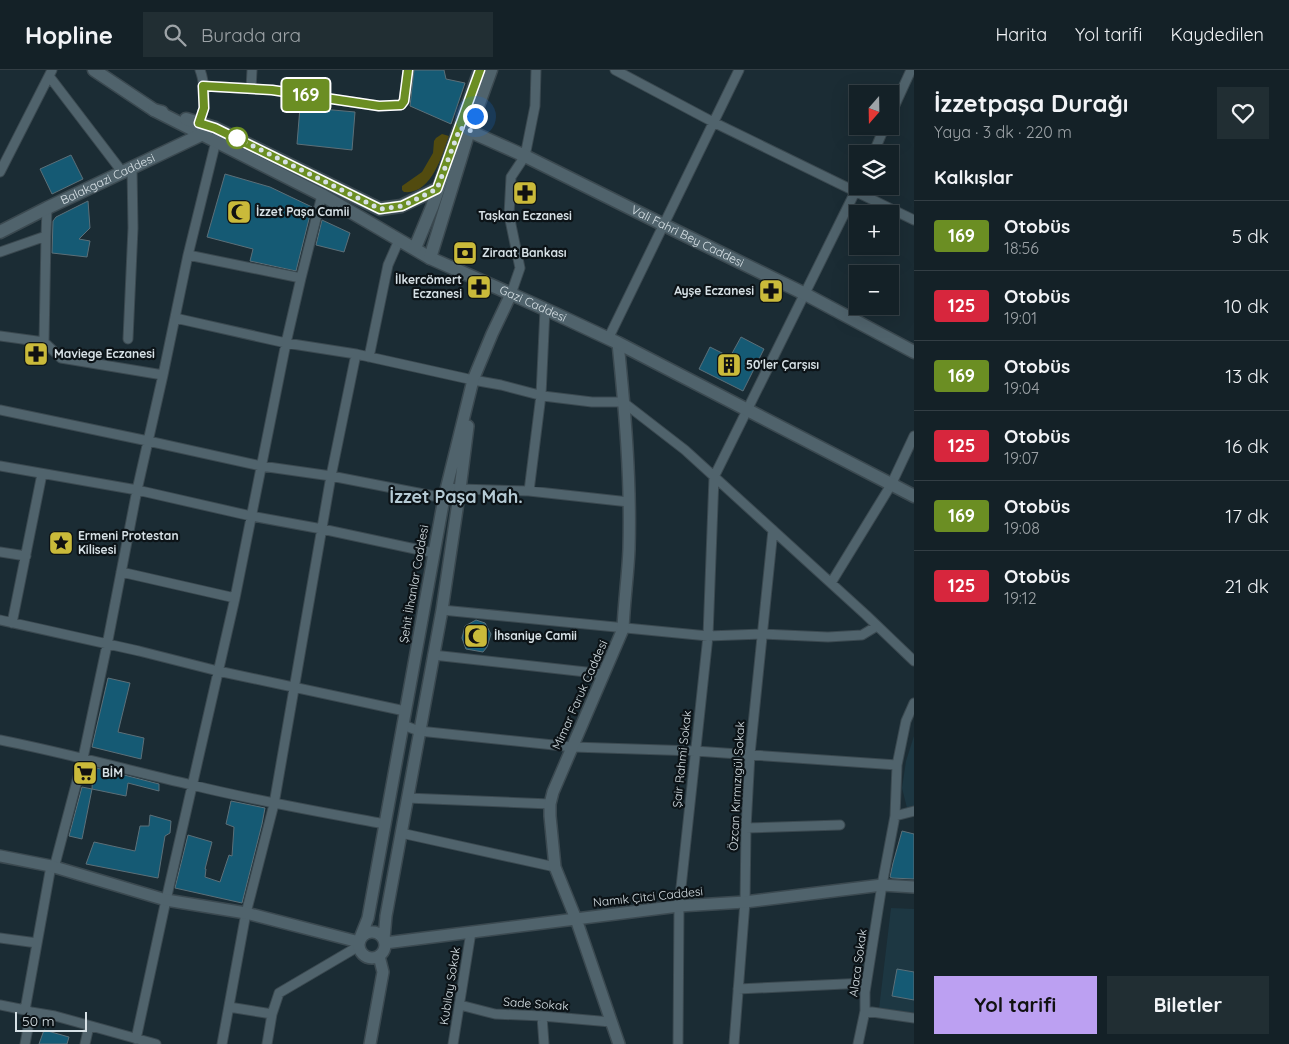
<!DOCTYPE html>
<html lang="tr">
<head>
<meta charset="utf-8">
<style>
  :root { --surface:#142127; --page:#212e33; --text:#f1f3f6; --muted:#9da3a7; --line:#333e44; --accent:#bca0f2 }
  body { margin:0; font-family:Quicksand,sans-serif; background:var(--page); color:var(--text); height:100vh; display:flex; flex-direction:column; font-size:19px; white-space:nowrap }
  * { box-sizing:border-box; margin:0 }
  p { font-size:16px; color:var(--muted) }
  .icon { flex:none; width:28px; height:28px; fill:none; stroke:currentColor; stroke-width:2; stroke-linecap:round; stroke-linejoin:round }
  .map { position:relative; flex:1; overflow:hidden }
  .drawer { display:flex; flex-direction:column; background:var(--surface); width:375px }
  .drawer>* { flex:none }
  .badge { padding:0 10px; border-radius:4px; font-size:18px; line-height:32px }
  .needle { width:32px; rotate:200deg }
  .controls { position:absolute; left:849px; top:15px; display:grid; gap:10px }
  .controls a { display:grid; place-items:center; width:50px; height:50px; border-radius:0px; background:var(--surface); box-shadow:0 5px 20px #0002,0 0 0 1px var(--line); font-size:25px }
  .scale { position:absolute; left:15px; bottom:12px; width:72px; box-sizing:border-box; padding-left:5px; border:2px solid #d7e1e6; border-top:0; font-size:14px; line-height:18px; white-space:nowrap; color:#d7e1e6; -webkit-text-stroke:4px #0c1317; paint-order:stroke }
  .you { position:absolute; width:25px; height:25px; margin:-12px; border:4px solid #fff; border-radius:50%; background:#1a73e8; box-shadow:0 0 0 8px #1a73e833 }
  .map>.badge { position:absolute; translate:-50% -50%; box-shadow:0 0 0 2px #fff }
  h2 { padding:0 20px; font-size:19px; line-height:45px }
  .round { display:grid; place-items:center; flex:none; width:52px; height:52px; border-radius:0px; background:var(--page) }
  .overview { display:flex; align-items:center; justify-content:space-between; height:85px; padding:0 20px }
  h1 { font-size:24px; font-weight:700; line-height:38px }
  .cta { display:flex; gap:10px; margin-top:auto; padding:10px 20px }
  .cta a { flex:1; height:58px; border-radius:0px; background:var(--accent); color:#111; font-size:20px; font-weight:700; line-height:58px; text-align:center }
  .cta a+a { background:var(--page); color:var(--text) }
  ul { padding:0; list-style:none }
  li { display:flex; align-items:center; gap:15px; height:70px; padding:0 20px; border-top:1px solid var(--line) }
  li div { flex:1 }
  li b { display:block; font-size:19px }
  li em { font-style:normal }
  li .badge { min-width:55px; font-weight:700; text-align:center }
  header { display:flex; align-items:center; gap:30px; box-sizing:border-box; height:70px; padding:0 25px; background:var(--surface); border-bottom:1px solid var(--line) }
  header strong { font-size:24px }
  nav { display:flex; gap:28px; margin-inline-start:auto; font-size:18px }
  .search { width:350px; height:45px; background:var(--page); display:flex; align-items:center; gap:12px; box-sizing:border-box; padding:0 18px; border-radius:0px; color:var(--muted); font-size:19px }
  main { display:flex; flex:1; min-height:0 }
  .map>svg:first-child { display:block }
  .built { fill:#1d3742 }
  .green { fill:#524b0f }
  .building { fill:#155a74; stroke:#5c6f78 }
  .lines { fill:none; stroke-linecap:round; stroke-linejoin:round }
  .minor-casing { stroke:#3b4950; stroke-width:11 }
  .tertiary-casing { stroke:#3b4950; stroke-width:14 }
  .secondary-casing { stroke:#3b4950; stroke-width:15 }
  .minor { stroke:#50636c; stroke-width:9 }
  .tertiary { stroke:#50636c; stroke-width:11 }
  .secondary { stroke:#50636c; stroke-width:12 }
  .line-casing { stroke:#fff; stroke-width:11 }
  .line { stroke:#6b8e23; stroke-width:8 }
  .walk { stroke:#d7e1e6; stroke-width:5; stroke-dasharray:0 9 }
  .stop-dot { fill:#fff; stroke:#6b8e23; stroke-width:2.5 }
  .labels { text-anchor:middle; stroke-width:4.5; stroke-linejoin:round; paint-order:stroke }
  .street-label { font-size:12px; fill:#d7e1e6; stroke:#0c1317 }
  .poi-label { font-size:12px; font-weight:bold; fill:#d7e1e6; stroke:#0c1317; text-anchor:start }
  .district-label { font-size:18px; font-weight:bold; fill:#b6cbd5; stroke:#0c1317 }
</style>
</head>
<body>
<header>
<strong>Hopline</strong>
<div class="search"><svg class="icon" aria-label="search" viewBox="0 0 24 24"><circle cx="10" cy="10" r="6"/><path d="M15 15l6 6"/></svg>Burada ara</div>
<nav><a>Harita</a><a>Yol tarifi</a><a>Kaydedilen</a></nav>
</header>
<main>
<div class="map">
<svg width="914" height="974" viewBox="0 0 914 974">
  <rect width="100%" height="100%" fill="#1b2c34"/>
  <!-- built -->
  <path class="built" d="M914,666V736L907,738L902,718L906,691Z
    M891,838L914,839V943L879,939Z"/>
  <!-- green -->
  <path class="green" d="M442,64L449,66C442,86 431,125 404,122L402,120V116L422,102L433,83L434,71L436,68Z"/>
  <!-- building -->
  <path class="building" d="M414,0H444L446,9L465,13L451,54L410,36Z
    M300,37L355,42L352,80L297,74Z
    M71,85L83,109L52,124L40,99Z
    M225,104L270,117L312,137L296,201L250,191L253,179L207,167Z
    M88,131L90,158L79,169L90,171L87,187L52,183L53,151L56,147Z
    M322,150L350,163L344,182L316,175Z
    M741,267L764,279L743,321L699,299L710,277L730,287Z
    M476,550L485,553L491,564L487,577L483,582L466,579L462,568L465,556Z
    M108,608L130,613L118,662L144,668L141,689L92,677Z
    M93,697L159,714V721L128,713L126,726L92,719Z
    M82,717L92,719L82,769L69,766Z
    M231,731L265,738L262,754L242,833L175,818L188,765L212,772L205,799H206L205,807L220,812L229,785L232,786L234,757L226,754Z
    M150,745L171,751L170,763L165,766L158,808L86,794L94,772L135,781L140,756H149Z
    M902,761L914,764V809L892,808L890,807L893,793Z
    M897,899L914,902V930L892,926Z
    M44,960L69,967L67,974H39Z"/>
  <g class="lines">
    <defs>
      <path id="minor" d="M615,0L713,52L914,150
        M49,6L123,103
        M203,16L272,20L379,36L401,35L404,31L408,0
        M251,19L252,0
        M890,46L911,0
        M199,53C201,48 203,42 204,37C205,26 204,10 200,0
        M873,84L885,56
        M0,102L52,0
        M0,182L46,166L47,138
        M188,185L301,208
        M511,224L520,198L509,145L511,107L525,86L535,36L536,0
        M175,248L286,273L356,284L473,310L501,315L543,326L592,332H623L685,380L866,545L914,591
        M0,266L44,272L61,288L163,305
        M128,269L133,158L132,98
        M608,269L739,0
        M44,272L46,166
        M369,287L388,195L399,170
        M0,340L148,371L261,396L331,406L444,428
        M0,396L137,420L251,446L322,459L434,483
        M446,418L460,419L529,421L629,432
        M529,421L541,325L545,239
        M0,482L26,486
        M121,502L235,528
        M831,513L891,415L914,366
        M442,540L708,566L762,564L828,567L862,565L877,556
        M0,550L139,581L218,601L405,641
        M12,553L42,404
        M433,585L604,604
        M403,655L419,661L573,677L695,681L897,695
        M0,670C65,683 128,700 192,715C256,731 320,742 385,754
        M407,728L550,734
        M895,746L914,741
        M746,758L840,755
        M401,763L555,797
        M54,798L83,688L107,575L137,420L163,305L188,185L216,71
        M0,868L37,873
        M738,919L866,913
        M0,935L25,940L31,942L55,946L156,974
        M460,935L495,944L542,946L611,952
        M229,937L272,944L279,923L359,876
        M25,940L51,796
        M865,941L914,948
        M542,946L544,974
        M136,969L166,830L235,528L286,273L301,208L322,125
        M25,974L31,942
        M85,974L89,956
        M222,974L246,843L274,734L331,406L356,284
        M267,974L272,944
        M453,974L471,862
        M678,974L679,836L708,566L714,407L858,116
        M734,974L745,832L746,758L750,684L773,460
        M858,974L865,941V922L882,815L895,746L897,695L906,651L914,633"/>
      <path id="tertiary" d="M618,273C625,341 631,410 629,479C628,505 624,532 623,559L553,722L550,734V746L555,797L576,849L619,974
        M0,786L51,796L166,830L246,843L359,872
        M359 875a13 13 0 1 1 26 0a13 13 0 1 1-26 0Z
        M360,868L368,848L444,428L473,310L492,264L511,224
        M384,869L386,846L442,540L460,419L468,356
        M385,873L679,836L745,832L882,815L914,817
        M370,974L383,902L379,886"/>
      <g id="secondary">
        <path d="M94,0L154,40L162,42"/>
        <path id="s1" d="M154,40L322,125L430,188L556,244L618,273L914,426"/>
        <path d="M186,49L215,58L380,139L401,136L437,119"/>
        <path id="s2" d="M460,58L469,61L525,86L664,155L805,224L914,282"/>
        <path id="s3" d="M0,162L47,138L207,62"/>
        <path d="M415,178L432,137L480,0"/>
        <path d="M430,188L469,61L491,0"/>
      </g>
    </defs>
    <!-- minor casing -->
    <use href="#minor" class="minor-casing"/>
    <!-- tertiary casing -->
    <use href="#tertiary" class="tertiary-casing"/>
    <!-- secondary casing -->
    <use href="#secondary" class="secondary-casing"/>
    <!-- minor -->
    <use href="#minor" class="minor"/>
    <!-- tertiary -->
    <use href="#tertiary" class="tertiary"/>
    <!-- secondary -->
    <use href="#secondary" class="secondary"/>
  </g>
  <g class="lines">
    <defs>
      <path id="line" d="M408,0L404,31L401,35L379,36L272,20L203,16L204,38L199,53L215,58L380,139L402,136L437,119L480,0"/>
    </defs>
    <!-- line casing -->
    <use href="#line" class="line-casing"/>
    <!-- line -->
    <use href="#line" class="line"/>
    <!-- walk -->
    <path class="walk" d="M237,68L380,139L402,136L437,119L460,58L470,61L475,46"/>
  </g>
  <!-- icons -->
  <defs>
    <symbol id="pharmacy-square" viewBox="-11 -11 22 22"><rect x="-9" y="-9" width="18" height="18" rx="4" fill="#caba3a" stroke="#0c1317"/><path d="M-2-6h4v4h4v4h-4v4h-4v-4h-4v-4h4Z" fill="#111"/></symbol>
    <symbol id="mosque-square" viewBox="-11 -11 22 22"><rect x="-9" y="-9" width="18" height="18" rx="4" fill="#caba3a" stroke="#0c1317"/><path d="M3.5-4.9A6 6 0 1 0 3.5 4.9A5 5 0 1 1 3.5-4.9Z" fill="#111"/></symbol>
    <symbol id="bank-square" viewBox="-11 -11 22 22"><rect x="-9" y="-9" width="18" height="18" rx="4" fill="#caba3a" stroke="#0c1317"/><path d="M-6-4H6V4H-6ZM0-2.3a2.3 2.3 0 1 0 0 4.6a2.3 2.3 0 1 0 0-4.6Z" fill="#111"/></symbol>
    <symbol id="building-square" viewBox="-11 -11 22 22"><rect x="-9" y="-9" width="18" height="18" rx="4" fill="#caba3a" stroke="#0c1317"/><path d="M-4-6H4V6H1V3H-1V6H-4ZM-2.5-4.3h1.7v1.8h-1.7ZM.8-4.3h1.7v1.8H.8ZM-2.5-1h1.7V.8h-1.7ZM.8-1h1.7V.8H.8Z" fill="#111"/></symbol>
    <symbol id="sight-square" viewBox="-11 -11 22 22"><rect x="-9" y="-9" width="18" height="18" rx="4" fill="#caba3a" stroke="#0c1317"/><path d="M0-6L1.8-2.2L6-1.7L2.9 1.2L3.7 5.4L0 3.3L-3.7 5.4L-2.9 1.2L-6-1.7L-1.8-2.2Z" fill="#111"/></symbol>
    <symbol id="supermarket-square" viewBox="-11 -11 22 22"><rect x="-9" y="-9" width="18" height="18" rx="4" fill="#caba3a" stroke="#0c1317"/><path d="M-6-5.5h2.5l.6 2H6L4.5 2H-2.5L-4.4-4H-6ZM-1.5 3.2a1.3 1.3 0 1 0 .1 0ZM3 3.2a1.3 1.3 0 1 0 .1 0Z" fill="#111"/></symbol>
  </defs>
  <g fill-rule="evenodd">
    <use href="#pharmacy-square" x="511" y="109" width="28" height="28"/>
    <use href="#mosque-square" x="225" y="128" width="28" height="28"/>
    <use href="#bank-square" x="451" y="169" width="28" height="28"/>
    <use href="#pharmacy-square" x="465" y="203" width="28" height="28"/>
    <use href="#pharmacy-square" x="757" y="207" width="28" height="28"/>
    <use href="#pharmacy-square" x="22" y="270" width="28" height="28"/>
    <use href="#building-square" x="715" y="281" width="28" height="28"/>
    <use href="#sight-square" x="47" y="459" width="28" height="28"/>
    <use href="#mosque-square" x="462" y="552" width="28" height="28"/>
    <use href="#supermarket-square" x="71" y="689" width="28" height="28"/>
  </g>
  <!-- markers -->
  <circle class="stop-dot" cx="237" cy="68" r="10"/>
  <g class="labels">
    <!-- street labels -->
    <g class="street-label">
      <text dy="4" stroke="none"><textPath href="#s3" startOffset="120">Balakgazi Caddesi</textPath></text>
      <text dy="4" stroke="none"><textPath href="#s2" startOffset="252">Vali Fahri Bey Caddesi</textPath></text>
      <text dy="4" stroke="none"><textPath href="#s1" startOffset="426">Gazi Caddesi</textPath></text>
      <text transform="translate(414 514) rotate(-80)" y="4">Şehit İlhanlar Caddesi</text>
      <text transform="translate(580 625) rotate(-66)" y="4">Mimar Faruk Caddesi</text>
      <text transform="translate(682 689) rotate(-84)" y="4">Şair Rahmi Sokak</text>
      <text transform="translate(737 716) rotate(-87)" y="4">Özcan Kırmızıgül Sokak</text>
      <text transform="translate(648 827) rotate(-6)" y="4">Namık Çitci Caddesi</text>
      <text transform="translate(858 893) rotate(-82)" y="4">Alaca Sokak</text>
      <text transform="translate(450 916) rotate(-81)" y="4">Kubilay Sokak</text>
      <text transform="translate(536 934) rotate(4)" y="4">Sade Sokak</text>
    </g>
    <!-- poi labels -->
    <g class="poi-label">
      <text x="256" y="146">İzzet Paşa Camii</text>
      <text x="525" y="150" text-anchor="middle">Taşkan Eczanesi</text>
      <text x="482" y="187">Ziraat Bankası</text>
      <text x="462" y="214" text-anchor="end">İlkercömert<tspan x="462" dy="14">Eczanesi</tspan></text>
      <text x="754" y="225" text-anchor="end">Ayşe Eczanesi</text>
      <text x="54" y="288">Maviege Eczanesi</text>
      <text x="746" y="299">50'ler Çarşısı</text>
      <text x="78" y="470">Ermeni Protestan<tspan x="78" dy="14">Kilisesi</tspan></text>
      <text x="494" y="570">İhsaniye Camii</text>
      <text x="102" y="707">BİM</text>
    </g>
    <!-- district labels -->
    <g class="district-label">
      <text x="456" y="433">İzzet Paşa Mah.</text>
    </g>
  </g>
</svg>
<div class="controls">
<a><svg class="needle" viewBox="-14 -14 28 28"><path d="M0-13l5 13h-10z" fill="#e53935"/><path d="M0 13l5-13h-10z" fill="#9da3a7"/></svg></a>
<a><svg class="icon" aria-label="layers" viewBox="0 0 24 24"><path d="M12 4l9 5-9 5-9-5zM3 14l9 5 9-5"/></svg></a>
<a>+</a>
<a>−</a>
</div>
<div class="scale">50 m</div>
<div class="you" style="left:475px;top:46px"></div>
<b class="badge" style="left:306px;top:25px;background:#6b8e23;color:#fff">169</b>
</div>
<section class="drawer">
<div class="overview"><div><h1>İzzetpaşa Durağı</h1><p>Yaya · 3 dk · 220 m</p></div><a class="round"><svg class="icon" aria-label="heart" viewBox="0 0 24 24"><path d="M12 20l-8-8c-3-5 5-10 8-4 3-6 11-1 8 4z"/></svg></a></div>
<h2>Kalkışlar</h2>
<ul>
<li><span class="badge" style="background:#6b8e23;color:#fff">169</span><div><b>Otobüs</b><p>18:56</p></div><em>5 dk</em></li>
<li><span class="badge" style="background:#d7263d;color:#fff">125</span><div><b>Otobüs</b><p>19:01</p></div><em>10 dk</em></li>
<li><span class="badge" style="background:#6b8e23;color:#fff">169</span><div><b>Otobüs</b><p>19:04</p></div><em>13 dk</em></li>
<li><span class="badge" style="background:#d7263d;color:#fff">125</span><div><b>Otobüs</b><p>19:07</p></div><em>16 dk</em></li>
<li><span class="badge" style="background:#6b8e23;color:#fff">169</span><div><b>Otobüs</b><p>19:08</p></div><em>17 dk</em></li>
<li><span class="badge" style="background:#d7263d;color:#fff">125</span><div><b>Otobüs</b><p>19:12</p></div><em>21 dk</em></li>
</ul>
<div class="cta"><a>Yol tarifi</a><a>Biletler</a></div>
</section>
</main>
</body>
</html>
